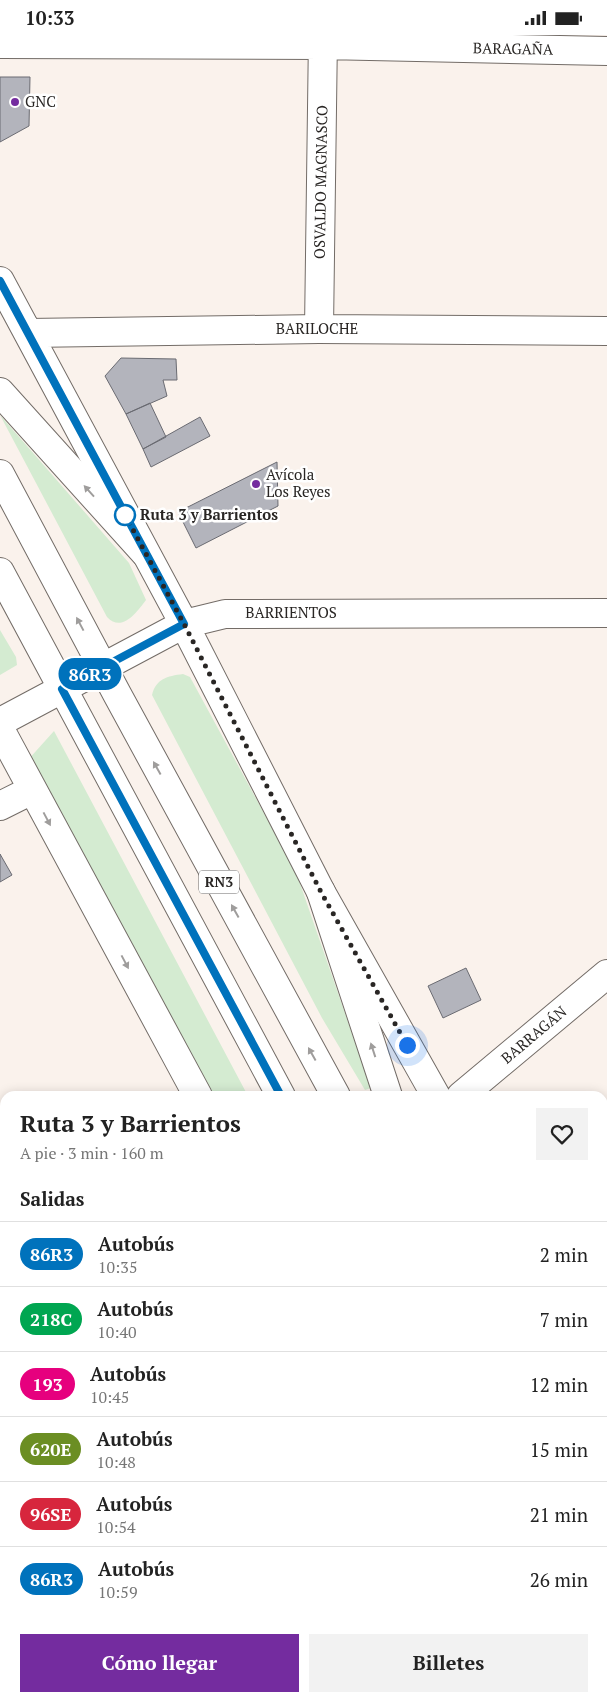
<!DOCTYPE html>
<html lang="es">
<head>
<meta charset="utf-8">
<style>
  :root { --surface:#fff; --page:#f2f2f2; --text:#222; --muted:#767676; --line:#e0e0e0; --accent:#742c9f }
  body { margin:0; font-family:"PT Serif",serif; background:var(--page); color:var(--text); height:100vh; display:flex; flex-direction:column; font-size:19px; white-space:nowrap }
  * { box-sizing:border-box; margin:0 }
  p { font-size:16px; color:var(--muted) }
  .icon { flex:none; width:28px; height:28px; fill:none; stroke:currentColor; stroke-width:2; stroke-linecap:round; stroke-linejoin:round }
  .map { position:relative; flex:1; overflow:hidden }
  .sheet { position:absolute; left:0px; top:1056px; width:608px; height:611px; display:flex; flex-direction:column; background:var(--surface); border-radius:15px 15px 0 0; box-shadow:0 2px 12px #0003 }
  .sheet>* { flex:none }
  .badge { padding:0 10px; border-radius:16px; font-size:18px; line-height:32px }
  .you { position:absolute; width:25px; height:25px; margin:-12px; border:4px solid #fff; border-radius:50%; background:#1a73e8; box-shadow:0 0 0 8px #1a73e833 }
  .map>.badge { position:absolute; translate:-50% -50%; box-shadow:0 0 0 2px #fff }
  h2 { padding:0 20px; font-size:19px; line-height:45px }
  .round { display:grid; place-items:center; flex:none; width:52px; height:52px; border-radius:0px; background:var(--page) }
  .headline { display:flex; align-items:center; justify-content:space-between; height:85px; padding:0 20px }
  h1 { font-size:24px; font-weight:700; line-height:38px }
  .action { display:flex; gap:10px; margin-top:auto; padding:10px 20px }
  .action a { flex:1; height:58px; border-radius:0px; background:var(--accent); color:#fff; font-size:20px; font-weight:700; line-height:58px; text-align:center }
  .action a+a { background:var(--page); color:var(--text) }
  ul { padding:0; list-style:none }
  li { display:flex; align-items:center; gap:15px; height:65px; padding:0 20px; border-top:1px solid var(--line) }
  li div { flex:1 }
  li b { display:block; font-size:19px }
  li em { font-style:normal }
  li .badge { min-width:55px; font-weight:700; text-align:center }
  .status { display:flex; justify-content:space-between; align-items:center; height:35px; padding:0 25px; background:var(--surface); direction:ltr }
  .status svg { height:14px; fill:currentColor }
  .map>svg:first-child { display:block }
  .green { fill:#d4ebd1 }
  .building { fill:#b3b4bc; stroke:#6a6b72 }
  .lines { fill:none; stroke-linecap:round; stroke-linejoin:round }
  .minor-casing { stroke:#736c67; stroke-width:30 }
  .highway-casing { stroke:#736c67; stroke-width:30 }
  .minor { stroke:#fff; stroke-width:28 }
  .highway { stroke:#fff; stroke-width:28 }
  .oneway { fill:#9f9d9c }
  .line-casing { stroke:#fff; stroke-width:11 }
  .line { stroke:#0072bc; stroke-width:8 }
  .walk { stroke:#292624; stroke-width:5; stroke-dasharray:0 9 }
  .poi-dot { fill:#742c9f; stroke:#fff; stroke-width:2 }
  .stop-dot { fill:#fff; stroke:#0072bc; stroke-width:2.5 }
  .labels { text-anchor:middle; stroke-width:5; stroke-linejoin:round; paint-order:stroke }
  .shield { fill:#fff; stroke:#696766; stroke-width:1 }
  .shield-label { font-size:14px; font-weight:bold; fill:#292624 }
  .street-label { font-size:15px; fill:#292624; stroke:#fff }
  .poi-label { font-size:15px; fill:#292624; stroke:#fff; text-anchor:start }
  .stop-label { font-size:15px; font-weight:bold; fill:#292624; stroke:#fff; text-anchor:start }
</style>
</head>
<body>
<div class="status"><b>10:33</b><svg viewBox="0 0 49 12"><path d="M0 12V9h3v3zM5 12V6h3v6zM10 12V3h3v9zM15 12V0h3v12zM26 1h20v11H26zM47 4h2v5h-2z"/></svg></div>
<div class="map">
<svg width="607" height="1667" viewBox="0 0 607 1667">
  <rect width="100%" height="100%" fill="#faf2ec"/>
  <!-- green -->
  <path class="green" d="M0,380L129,528L146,565C137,577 122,598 107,582Z
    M0,595L16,622L17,630L0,640Z
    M183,639L190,642L296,837L371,1053L365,1055L322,983L152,660C156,644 167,641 183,639Z
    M54,696L248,1061H207L27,726Z"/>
  <!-- building -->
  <path class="building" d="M0,42H30L29,91L0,107Z
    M121,323L176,324L177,345H163L167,361L126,379L105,341Z
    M150,368L166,402L143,414L126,379Z
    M200,382L210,401L151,432L143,414Z
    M277,427L278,471L196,513L178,477Z
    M0,819L12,840L0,847Z
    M466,933L481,965L443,983L428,951Z"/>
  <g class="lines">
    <defs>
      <path id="minor" d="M0,9L323,10L607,16
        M0,246L184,589L321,857L436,1061
        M319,294L323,0
        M28,298L319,294L607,296
        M0,687L184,589L225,579L607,578
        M0,694L198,1061
        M0,771L32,755
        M461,1061L607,939
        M602,1144H607
        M0,1159H5
        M602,1454L607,1469
        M0,1524L5,1542
        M38,1662L40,1667"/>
      <path id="highway" d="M0,357L145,518
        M0,439L117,659L336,1061
        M0,537L281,1061
        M321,857L388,1061
        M508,1662L510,1667
        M552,1662L553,1667"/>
    </defs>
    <!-- minor casing -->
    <use href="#minor" class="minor-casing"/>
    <!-- highway casing -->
    <use href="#highway" class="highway-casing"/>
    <!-- minor -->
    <use href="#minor" class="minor"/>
    <!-- highway -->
    <use href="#highway" class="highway"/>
  </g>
  <!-- one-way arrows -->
  <defs><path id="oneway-solid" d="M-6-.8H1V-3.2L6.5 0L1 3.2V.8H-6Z" transform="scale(1.25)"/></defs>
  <g class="oneway">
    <use href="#oneway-solid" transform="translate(89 456) rotate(-132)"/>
    <use href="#oneway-solid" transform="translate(80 589) rotate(-118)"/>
    <use href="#oneway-solid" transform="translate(157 733) rotate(-119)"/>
    <use href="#oneway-solid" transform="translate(47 784) rotate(62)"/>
    <use href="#oneway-solid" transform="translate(235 876) rotate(-119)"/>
    <use href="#oneway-solid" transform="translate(125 927) rotate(62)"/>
    <use href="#oneway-solid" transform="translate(373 1015) rotate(-108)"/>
    <use href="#oneway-solid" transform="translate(312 1019) rotate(-119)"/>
  </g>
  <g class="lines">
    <defs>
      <path id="line" d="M0,246L184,589L62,654L281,1061"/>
    </defs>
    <!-- line casing -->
    <use href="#line" class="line-casing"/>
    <!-- line -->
    <use href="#line" class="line"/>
    <!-- walk -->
    <path class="walk" d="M125,480L184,589L321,857L407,1010"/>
  </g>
  <!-- markers -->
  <g class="poi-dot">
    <circle cx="15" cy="67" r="5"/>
    <circle cx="256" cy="449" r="5"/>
  </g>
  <circle class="stop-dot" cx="125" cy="480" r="10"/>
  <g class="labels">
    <!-- shield labels -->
    <rect class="shield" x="199" y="835.5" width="40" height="23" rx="4"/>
    <g class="shield-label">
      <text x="219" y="852">RN3</text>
    </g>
    <!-- street labels -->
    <g class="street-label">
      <text transform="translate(513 14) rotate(1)" y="5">BARAGAÑA</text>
      <text transform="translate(321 147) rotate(-89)" y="5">OSVALDO MAGNASCO</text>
      <text x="317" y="299">BARILOCHE</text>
      <text x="291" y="583">BARRIENTOS</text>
      <text transform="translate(534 1000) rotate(-40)" y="5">BARRAGÁN</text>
    </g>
    <!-- poi labels -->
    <g class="poi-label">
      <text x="25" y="72">GNC</text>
      <text x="266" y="445">Avícola<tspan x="266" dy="17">Los Reyes</tspan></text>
    </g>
    <!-- stop labels -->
    <g class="stop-label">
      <text x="140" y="485">Ruta 3 y Barrientos</text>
    </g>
  </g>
</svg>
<div class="you" style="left:407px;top:1010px"></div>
<b class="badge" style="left:90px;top:639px;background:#0072bc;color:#fff">86R3</b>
<section class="sheet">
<div class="headline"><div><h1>Ruta 3 y Barrientos</h1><p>A pie · 3 min · 160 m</p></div><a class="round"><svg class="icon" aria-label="heart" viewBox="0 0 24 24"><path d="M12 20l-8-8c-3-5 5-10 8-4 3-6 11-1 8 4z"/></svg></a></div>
<h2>Salidas</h2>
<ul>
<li><span class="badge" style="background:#0072bc;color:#fff">86R3</span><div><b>Autobús</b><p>10:35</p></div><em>2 min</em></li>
<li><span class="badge" style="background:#00a651;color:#fff">218C</span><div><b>Autobús</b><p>10:40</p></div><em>7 min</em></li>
<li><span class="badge" style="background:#e6007e;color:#fff">193</span><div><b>Autobús</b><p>10:45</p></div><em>12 min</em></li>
<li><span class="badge" style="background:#6b8e23;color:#fff">620E</span><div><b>Autobús</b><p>10:48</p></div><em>15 min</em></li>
<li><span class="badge" style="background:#d7263d;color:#fff">96SE</span><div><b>Autobús</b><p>10:54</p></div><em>21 min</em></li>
<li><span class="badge" style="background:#0072bc;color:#fff">86R3</span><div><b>Autobús</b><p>10:59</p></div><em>26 min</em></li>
</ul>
<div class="action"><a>Cómo llegar</a><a>Billetes</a></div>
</section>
</div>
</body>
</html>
